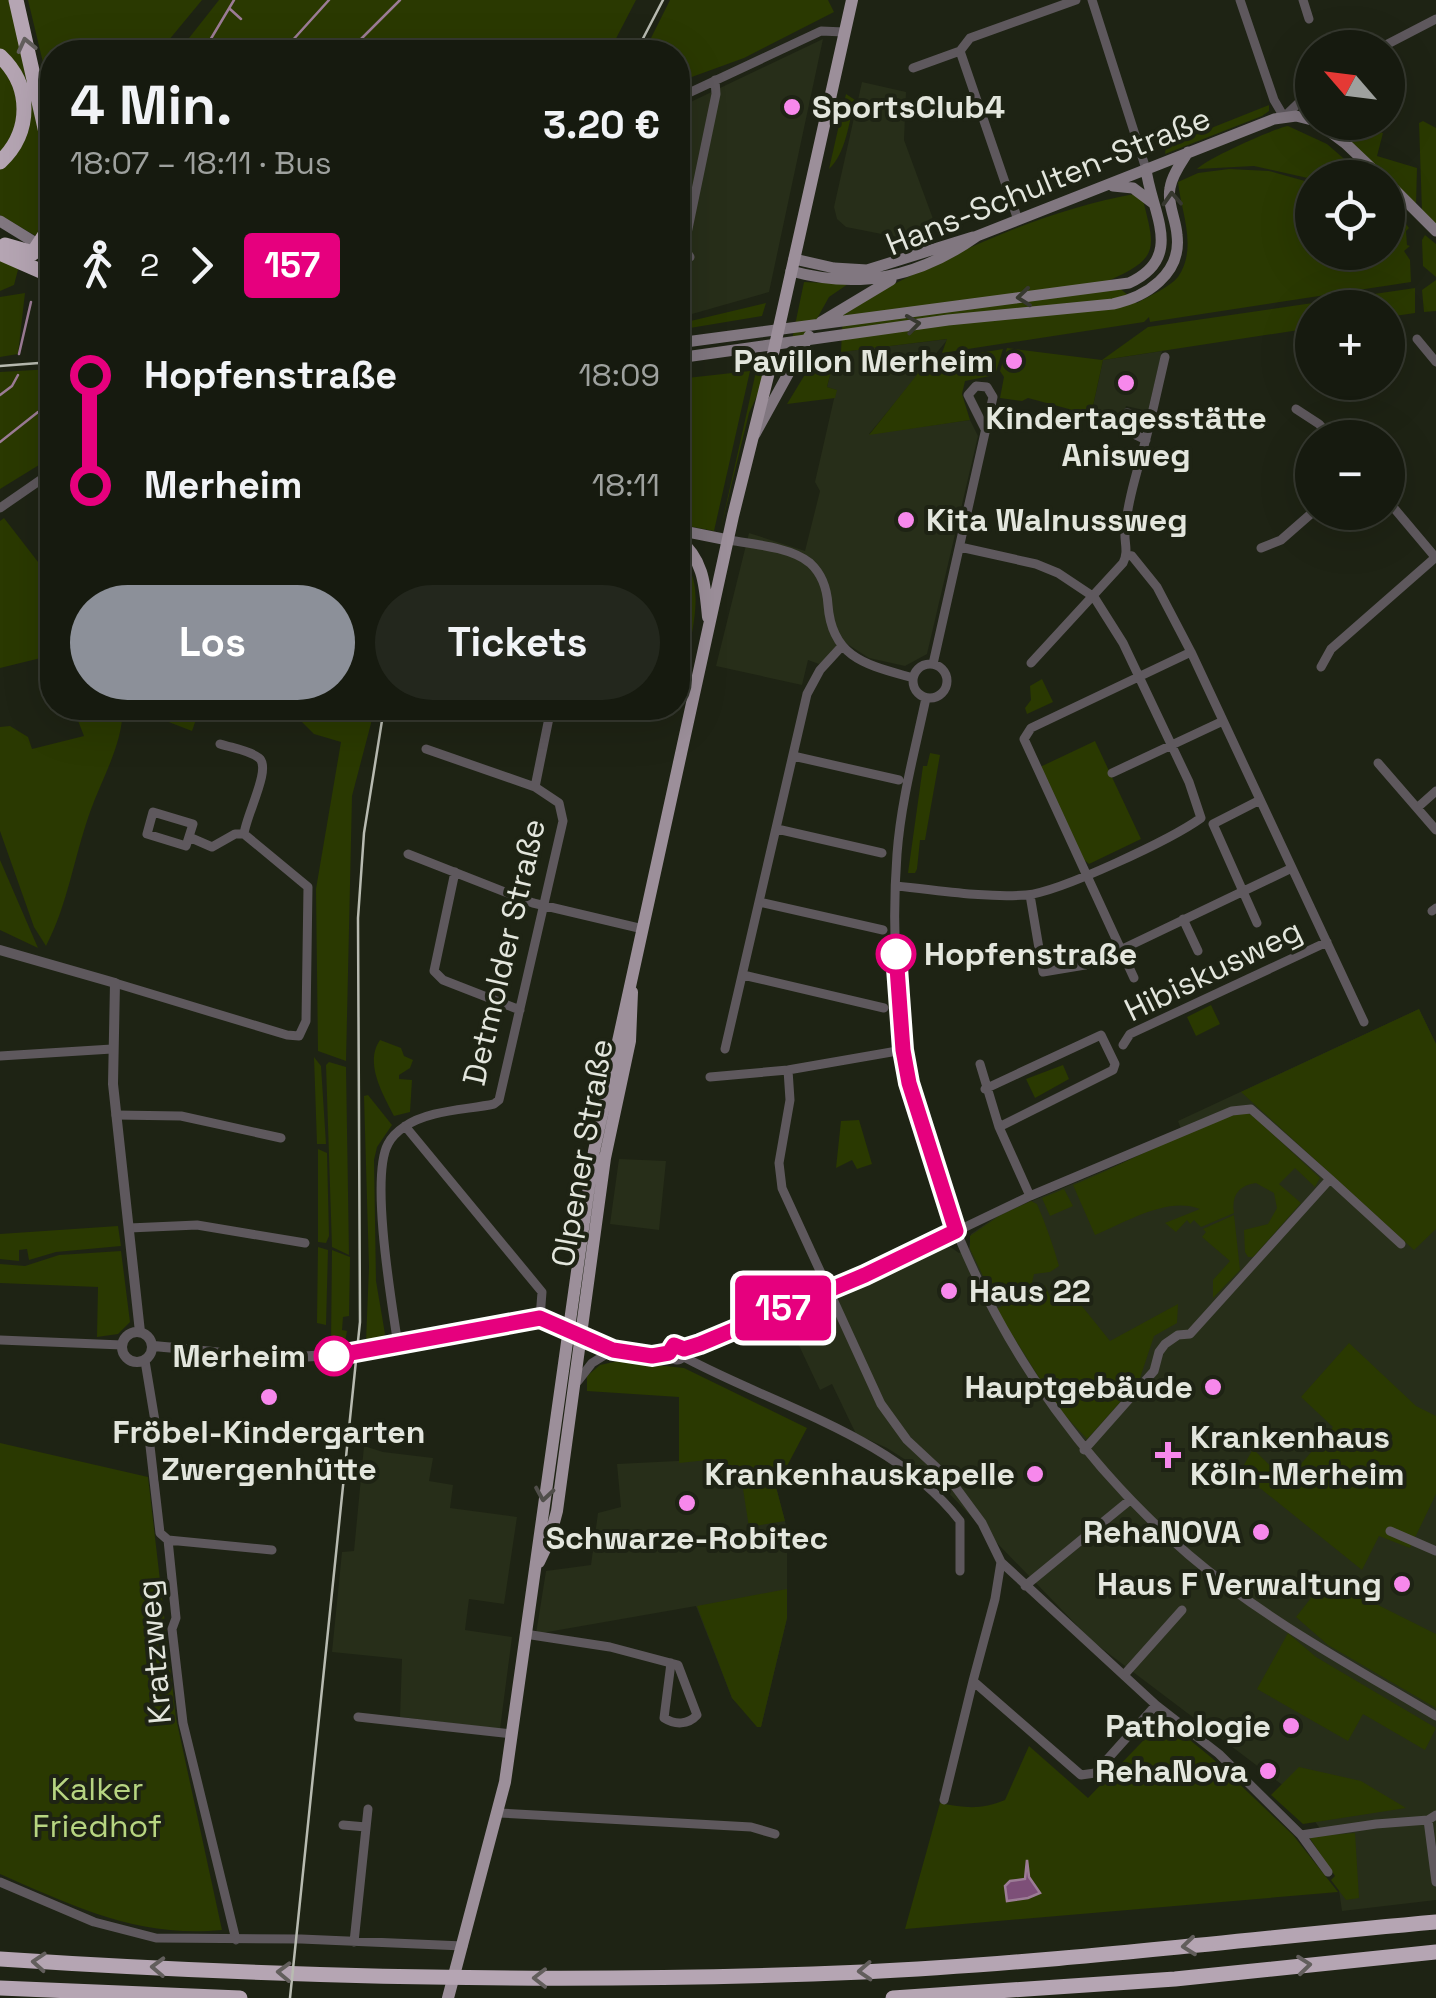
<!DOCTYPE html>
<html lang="de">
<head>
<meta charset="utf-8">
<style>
  :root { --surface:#161a0f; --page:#23271d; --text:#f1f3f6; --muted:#9ea19e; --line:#35382f; --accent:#8c9099 }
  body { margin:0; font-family:"Space Grotesk",sans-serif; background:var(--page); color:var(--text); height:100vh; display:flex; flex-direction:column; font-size:38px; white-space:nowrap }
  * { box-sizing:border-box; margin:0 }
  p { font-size:32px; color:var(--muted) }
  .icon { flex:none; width:55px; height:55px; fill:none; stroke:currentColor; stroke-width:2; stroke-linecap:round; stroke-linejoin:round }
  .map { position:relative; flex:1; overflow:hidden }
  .details { position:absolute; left:40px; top:40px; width:650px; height:680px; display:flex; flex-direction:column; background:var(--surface); border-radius:40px; box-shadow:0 10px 40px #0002,0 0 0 2px var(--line) }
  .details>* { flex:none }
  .badge { padding:0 20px; border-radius:8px; font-size:35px; line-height:65px }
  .needle { width:65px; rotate:298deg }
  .tools { position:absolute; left:1295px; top:30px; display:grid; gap:20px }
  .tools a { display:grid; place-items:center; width:110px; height:110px; border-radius:50%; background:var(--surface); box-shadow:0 10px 40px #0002,0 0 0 2px var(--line); font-size:50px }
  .map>.badge { position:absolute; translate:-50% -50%; box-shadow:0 0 0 5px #fff }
  .legs { display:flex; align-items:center; gap:15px; height:110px; padding:0 30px; font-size:32px }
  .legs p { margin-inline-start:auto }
  .summary { display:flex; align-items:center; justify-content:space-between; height:170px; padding:0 30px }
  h1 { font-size:55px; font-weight:700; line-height:75px }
  .primary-button { display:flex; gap:20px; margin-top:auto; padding:20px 30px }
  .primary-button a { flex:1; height:115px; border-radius:60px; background:var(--accent); color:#fff; font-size:40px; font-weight:700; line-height:115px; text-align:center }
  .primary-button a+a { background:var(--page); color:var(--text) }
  ul { padding:0 30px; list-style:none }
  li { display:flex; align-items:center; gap:35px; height:110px; font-size:38px }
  li i { display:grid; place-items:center; width:15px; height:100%; margin:0 12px; background:currentColor }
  li i::after { content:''; width:25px; height:25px; margin:-12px; border:8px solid; border-radius:50%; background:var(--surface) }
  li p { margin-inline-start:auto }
  li:first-child i { background:linear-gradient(#0000 50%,currentColor 0) }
  li:last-child i { background:linear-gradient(currentColor 50%,#0000 0) }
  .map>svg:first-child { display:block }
  .built { fill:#272e19 }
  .green { fill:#2a3901 }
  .water { fill:#7d4f78; stroke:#9c7c96; stroke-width:2.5 }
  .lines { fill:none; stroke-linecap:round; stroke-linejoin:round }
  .stream { stroke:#9c7c96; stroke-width:2.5 }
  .minor { stroke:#5e585d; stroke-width:9 }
  .tertiary { stroke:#5e585d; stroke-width:10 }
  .secondary { stroke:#817780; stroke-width:11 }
  .primary { stroke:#9c8f9a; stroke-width:12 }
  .motorway { stroke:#b5a5b3; stroke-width:15 }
  .tram { stroke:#b8bbb1; stroke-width:2.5 }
  .oneway { stroke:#625e5c }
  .oneway2 { stroke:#37382f }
  .oneway3 { stroke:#504e4a }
  .line-1-casing { stroke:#fff; stroke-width:22 }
  .line-1 { stroke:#e6007e; stroke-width:15 }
  .poi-dot { fill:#f788ec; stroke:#1e2314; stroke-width:4 }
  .stop-1-dot { fill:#fff; stroke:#e6007e; stroke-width:5 }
  .labels { text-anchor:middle; stroke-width:8; stroke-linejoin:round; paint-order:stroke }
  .poi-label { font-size:32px; font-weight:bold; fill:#e3e6dd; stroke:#1e2314; text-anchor:end }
  .street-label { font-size:32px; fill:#e3e6dd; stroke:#1e2314 }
  .stop-label { font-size:32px; font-weight:bold; fill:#e3e6dd; stroke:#1e2314; text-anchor:start }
  .park-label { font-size:32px; fill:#b7d581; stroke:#1e2314 }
</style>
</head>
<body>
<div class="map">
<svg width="1436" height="1998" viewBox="0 0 1436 1998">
  <rect width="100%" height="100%" fill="#1e2314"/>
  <!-- built -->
  <path class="built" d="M823,39L769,292L678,318V108Z
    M862,82L906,92L904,140L936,227L911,236L897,237L846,227L837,219L834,207Z
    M948,339L869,434L970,420L978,436L927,654L905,666L869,658L841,640L830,658L819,664L808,660L802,685L716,666L749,533L805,551L820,491L815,482L836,390L827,387L834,359L840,352Z
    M1162,351L1148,411L1126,406L1121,427L1091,415L1103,360Z
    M1419,1009L1436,1044V1900L1342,1911L1335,1862L1328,1840L1297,1796L1092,1641L934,1478L887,1448L856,1434L832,1384L820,1390L786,1318L943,1246H949L959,1253L969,1249L971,1234L999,1215L1184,1137L1178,1121Z
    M619,1159L666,1161L659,1230L610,1224Z
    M364,1446L383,1452L433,1458L429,1481L453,1485L450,1508L517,1517L504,1604L469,1599L465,1630L512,1637L500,1729L400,1717L402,1659L332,1652L342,1552L354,1551Z
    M717,1459L776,1487L787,1529V1618L761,1727L732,1698L696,1606L536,1634L546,1571L591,1565L598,1513L621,1507L617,1464Z"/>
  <!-- green -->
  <path class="green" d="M0,0H9L52,185V212L41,239L0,215V168L29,124L0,50Z
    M28,0H202L159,52H52V100Z
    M219,0H636L609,52H178Z
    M670,0H828L834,12L744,58L678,82V52H644Z
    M0,62L13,79L20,118L0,156Z
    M846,94L855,100C849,121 846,154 829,169Z
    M1269,105V111L1262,116L1165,154L1166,146Z
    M1423,121L1436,128V224L1422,211L1419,123Z
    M1325,123H1350L1383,133L1377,156L1417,168L1416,205L1335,127Z
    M1288,126L1327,144L1365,177L1312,179L1254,166L1197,169C1206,159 1272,129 1288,126Z
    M1229,169L1269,171L1312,183V252H1388V236L1395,241L1388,233V200L1409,228L1406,231L1407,245L1410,246L1404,251L1410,260L1411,282L1150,322L1149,317L1144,322L942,353L947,339L841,352L843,311C932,263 1034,212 1134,194L1143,200C1155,248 1160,258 1110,280L1137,303C1149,296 1170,287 1178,277C1198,248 1181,212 1178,182L1198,173Z
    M1425,235L1436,244V277L1423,266L1422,240Z
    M0,258L19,266L14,285L0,291Z
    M1436,280V311L1424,312L1422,290Z
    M804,282L848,284L829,297L784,378Z
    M1415,288V313L1388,317V308H1312V328L1103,360L1091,415L1028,398L1022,401L1000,398L1004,377L1000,371L1007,348L1102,360L1148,327Z
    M25,293L18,354L0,357V297Z
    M766,303L762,316L678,330V324Z
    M1003,349L995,375L965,381L962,394L970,420L869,435L927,362Z
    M768,357L761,387L749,413L720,532L759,358Z
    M834,359L827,387L837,390L835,398L787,404L812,363Z
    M52,369V457L0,489V372Z
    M750,371L714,531L678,524V379Z
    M4,518L52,580V661L49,656L0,668V521Z
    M678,559C709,573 691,641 684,668L678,667V633L688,591L678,572Z
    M1042,679L1053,702L1027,714L1025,708L1031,700L1030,686Z
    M73,708H123C122,746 103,776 90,812C74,857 68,904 46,946L34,927L0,831V727L10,726L28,737L32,749L84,736Z
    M159,708H200L192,731L166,721Z
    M283,708H375L352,796L346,1061L318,1051L316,889L341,742L314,734L290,710Z
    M1095,741L1141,839L1089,864L1082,858L1040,767Z
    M930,753L940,755L925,840H920L917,869L915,873H908L923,766H927Z
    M0,860L38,948L0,930Z
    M1211,1005L1220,1024L1196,1036L1187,1017Z
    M1419,1009L1436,1044V1229L1414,1250L1241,1092Z
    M380,1040L401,1048L404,1056L413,1060L410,1068L399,1075V1079L412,1080L410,1112L394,1116C383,1094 364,1063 380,1040Z
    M314,1057L321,1066L326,1144H317Z
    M329,1062L346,1067L349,1255L332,1247L326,1065Z
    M1063,1065L1069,1079L1035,1098L1026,1079Z
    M368,1095L392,1125L377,1147L374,1160L376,1281L385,1334L380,1339L366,1342L369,1267L364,1096Z
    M1244,1112L1252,1115L1320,1178L1315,1187L1295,1168L1279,1184L1301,1203L1253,1257H1248L1245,1252L1244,1230L1268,1224L1277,1208L1274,1193L1256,1183C1239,1185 1231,1196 1234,1213L1201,1227L1194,1220L1190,1224L1187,1220L1176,1232L1165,1223L1200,1209C1168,1196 1126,1222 1095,1235L1073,1185C1132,1161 1184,1130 1244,1112Z
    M859,1120L872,1164L857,1169L852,1160L836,1168L841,1121Z
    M318,1149L327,1153L329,1236L326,1243L318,1242Z
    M1064,1189L1073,1206L1050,1216L1042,1198Z
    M1031,1201L1037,1204C1046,1225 1053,1245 1059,1266L1050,1272L1034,1274L1032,1283L995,1301L970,1249V1236L999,1216Z
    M1234,1215L1240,1270L1213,1298V1280L1230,1261L1202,1237L1206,1232L1203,1229Z
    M118,1226L121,1246L56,1252L29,1260L27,1249L19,1250V1261L0,1259V1234Z
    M318,1247L328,1250L326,1325L317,1323Z
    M332,1250L350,1257L349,1316L343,1317L342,1330L347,1331L345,1342L340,1339L337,1340V1344L331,1345Z
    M121,1251L130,1322L118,1334L97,1337L98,1287L0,1283V1264L25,1266L59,1255Z
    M1045,1285L1053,1304L1073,1295L1110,1341L1178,1304L1177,1323L1154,1336L1139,1381L1087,1439L1059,1409L996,1309Z
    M1349,1343L1416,1406L1436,1416V1494L1410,1548L1379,1536L1362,1570L1240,1472L1253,1449L1286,1481L1333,1427L1301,1397Z
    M618,1361L684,1368L807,1428L776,1487L785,1521L749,1527L740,1470L717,1459L679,1463V1397L587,1391V1376L600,1365Z
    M0,1443L148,1477L176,1718L222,1930C139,1938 75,1907 0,1874Z
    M1326,1579L1436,1634V1708L1328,1645L1296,1617Z
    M787,1589V1618L761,1727H757L732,1698L697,1606Z
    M1288,1633L1316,1657L1436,1728L1425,1750L1363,1714L1348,1741L1257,1689Z
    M1164,1719L1212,1758L1293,1835L1338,1892L905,1929L940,1803C965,1808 981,1810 1005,1800L1029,1746L1088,1798Z
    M1299,1767L1361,1781L1406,1808L1303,1824L1271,1795Z
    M1355,1833L1359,1898L1346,1900L1331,1880L1335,1876L1309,1837Z"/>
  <!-- water -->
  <path class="water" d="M1027,1860L1029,1877L1040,1893L1028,1898L1007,1901L1005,1886L1010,1881L1025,1879Z"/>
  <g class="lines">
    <!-- stream -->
    <path class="stream" d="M230,9L241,19
      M203,52L234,0
      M282,52L329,0
      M348,52L400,0
      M19,354L31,302
      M0,395L12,386L18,375
      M0,442L38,412"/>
    <!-- minor -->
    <path class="minor" d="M1092,0L1146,169
      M1240,0L1274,100L1284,117L1312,90
      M1303,0L1309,19
      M1380,48L1436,19
      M960,51L1018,220
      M913,68L960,51L970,38L1076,0
      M678,98L821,31L844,32
      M690,257L684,248L716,94L715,80
      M1417,339L1436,362
      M1296,409L1319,424L1331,438
      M1151,418L1165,357
      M1388,501L1436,558
      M0,508L52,472
      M728,540C752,544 791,547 810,563C822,574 827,589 828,605C832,659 868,665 913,678
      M1261,548L1281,540L1313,512
      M1127,555L1132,556L1157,587L1191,652L1031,728L1024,739L1134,978
      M1191,652L1364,1022
      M1031,663L1123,563C1129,551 1124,543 1125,531C1128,494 1143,455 1151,418L1127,413L1123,429L1146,440
      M913 681a17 17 0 1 1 34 0a17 17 0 1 1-34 0Z
      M933,664L993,397L987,387L976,386L968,395L985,429
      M1321,667L1331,649L1436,557
      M926,698C915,750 901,801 897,854C877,1120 987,1381 1189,1555C1264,1619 1352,1666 1436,1716
      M220,744C232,748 249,750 259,758C272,768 246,815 244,834
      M793,756L899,780
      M1378,763L1436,830
      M1112,773L1223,721
      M535,787L551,708
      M1417,808L1436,791
      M153,812L193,824L186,846L147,834Z
      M1213,824L1257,923
      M1213,824L1260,800
      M777,829L882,853
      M408,854L533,903L643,929
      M455,872L434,971L443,980L520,1010
      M896,886C939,890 983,898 1026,895C1060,892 1172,839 1201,818L1189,782L1123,643L1094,597L1058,573L1036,564L960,547
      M1030,895L1043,972L1085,965L1112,954L1292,868
      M759,902L883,930
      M1432,911L1436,908
      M1183,919L1198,951
      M743,975L884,1008
      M115,983L287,1035L299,1036L306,1021L308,887L244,834H235L212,847L189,837
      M1123,1045L1130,1034L1327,942
      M725,1049L807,694L820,670L842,646
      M0,1056L112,1049
      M980,1064L999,1127
      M788,1070L790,1100L779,1163L782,1188L881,1404L907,1440L951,1481L982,1523L1001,1562L1156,1705L1219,1754L1301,1835L1328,1872
      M710,1077L788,1070L903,1050
      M985,1089L1101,1035L1115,1064L1113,1070L999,1127L1030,1196
      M116,1115L181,1116L281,1138
      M405,1126L542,1292L540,1318
      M1330,1179L1401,1244
      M129,1228L197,1225L305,1243
      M579,1334C609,1349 635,1358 669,1353
      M0,1340L122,1345
      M669 1352a8 8 0 1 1 16 0a8 8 0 1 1-16 0Z
      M398,1345C392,1305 370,1177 388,1144C391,1138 398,1131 404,1127C428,1110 466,1110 494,1104L499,1100L563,821L559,803L535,787L426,749
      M685,1349L865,1275L1030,1196L1232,1111L1251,1109L1330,1179L1190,1334L1178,1335L1165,1344L1159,1352L1154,1371L1084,1450
      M684,1357C777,1407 894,1436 960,1521V1571
      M145,1361L157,1433L150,1446L160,1533L168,1540L176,1618L172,1629L183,1723L236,1940
      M578,1381L592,1363L613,1350
      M1390,1531L1436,1551
      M168,1540L272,1550
      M1001,1562L995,1599L973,1681L1081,1775L1095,1773L1156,1705
      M1025,1586L1130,1500
      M525,1634L610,1647L678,1665L697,1715C688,1725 675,1725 664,1718L671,1663
      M1124,1675L1182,1610
      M358,1717L512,1734
      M944,1800L973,1681
      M499,1813L751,1827L775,1834
      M1428,1820L1436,1882
      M343,1825L366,1827
      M1301,1835L1376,1824L1428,1820L1436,1815
      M0,1882L94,1922L156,1938L301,1939L463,1946
      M354,1942L368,1809"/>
    <!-- tertiary -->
    <path class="tertiary" d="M0,950L115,983L113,1084L140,1332
      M122 1347a15 15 0 1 1 30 0a15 15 0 1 1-30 0Z
      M152,1346C196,1349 240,1357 284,1357C360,1357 455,1338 529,1319L555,1323L575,1332"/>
    <!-- secondary -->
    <path class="secondary" d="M1317,122L1345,143L1382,178
      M1388,183L1436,231
      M1113,186L1133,188L1153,203
      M0,221L52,253
      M794,259L834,268L867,270L973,237
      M791,271C860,290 919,277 977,236L1274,119L1296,116L1312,120
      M821,322L891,280
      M678,343L1129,283C1186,257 1151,212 1146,169
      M678,358L948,320L1113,304C1146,297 1182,274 1177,235C1176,219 1167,204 1170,188C1172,175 1181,163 1188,152
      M755,434L809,336
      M678,530L728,540"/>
    <!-- primary -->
    <path class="primary" d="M678,539C704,559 705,586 708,617
      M539,1562L549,1541L557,1511L605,1158L630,1041L632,992
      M448,1998L505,1782L594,1151L733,516L769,372L852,0"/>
    <!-- motorway -->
    <path class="motorway" d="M16,0L52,159
      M0,56C32,86 32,132 0,162
      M5,245L33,253L52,224
      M4,255L52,276
      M0,1959C287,1978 576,1984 863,1972C1054,1963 1245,1939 1436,1922
      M0,1988L240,1998
      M893,1998L1175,1979L1436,1952"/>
    <!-- tram -->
    <path class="tram" d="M636,52L663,0
      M0,366L52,362
      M290,1998L360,1322L358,918L364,833L384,708"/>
  </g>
  <!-- one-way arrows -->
  <defs><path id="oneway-chevron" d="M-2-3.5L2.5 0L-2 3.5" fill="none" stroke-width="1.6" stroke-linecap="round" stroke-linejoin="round" transform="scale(2.5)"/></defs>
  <g class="oneway">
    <use href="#oneway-chevron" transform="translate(26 45) rotate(-103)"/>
    <use href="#oneway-chevron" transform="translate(1189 1946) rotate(174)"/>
    <use href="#oneway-chevron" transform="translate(39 1962) rotate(-176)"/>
    <use href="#oneway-chevron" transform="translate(1304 1965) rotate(-6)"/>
    <use href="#oneway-chevron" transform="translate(158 1967) rotate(-178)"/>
    <use href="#oneway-chevron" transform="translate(865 1971) rotate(177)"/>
    <use href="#oneway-chevron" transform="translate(284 1972) rotate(-178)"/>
    <use href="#oneway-chevron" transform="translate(540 1978) rotate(-180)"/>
  </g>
  <g class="oneway2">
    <use href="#oneway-chevron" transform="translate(1172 199) rotate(-93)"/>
    <use href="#oneway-chevron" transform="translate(1024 297) rotate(174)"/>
    <use href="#oneway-chevron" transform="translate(913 324) rotate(-8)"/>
  </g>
  <use class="oneway3" href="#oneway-chevron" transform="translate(544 1494) rotate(99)"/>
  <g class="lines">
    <defs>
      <path id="line-1" d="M334,1356L540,1318L613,1350L652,1356L669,1353L674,1345L684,1349L700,1344L865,1275L956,1231L909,1083L903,1050L896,954"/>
    </defs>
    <!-- line-1 casing -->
    <use href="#line-1" class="line-1-casing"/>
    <!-- line-1 -->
    <use href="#line-1" class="line-1"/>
  </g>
  <!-- markers -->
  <g class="poi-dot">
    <circle cx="792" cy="107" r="10"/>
    <circle cx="1014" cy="361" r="10"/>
    <circle cx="1126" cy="383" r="10"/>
    <circle cx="906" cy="520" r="10"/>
    <circle cx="949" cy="1291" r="10"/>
    <circle cx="1213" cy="1387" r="10"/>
    <circle cx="269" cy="1397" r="10"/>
    <path d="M1163 1440h10v10h10v10h-10v10h-10v-10h-10v-10h10z"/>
    <circle cx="1035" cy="1474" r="10"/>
    <circle cx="687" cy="1503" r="10"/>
    <circle cx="1261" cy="1532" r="10"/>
    <circle cx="1402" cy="1584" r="10"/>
    <circle cx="1291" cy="1726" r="10"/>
    <circle cx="1268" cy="1771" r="10"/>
  </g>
  <g class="stop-1-dot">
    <circle cx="896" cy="954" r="18"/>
    <circle cx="334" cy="1356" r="18"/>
  </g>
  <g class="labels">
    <!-- poi labels -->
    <g class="poi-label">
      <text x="812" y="118" text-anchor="start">SportsClub4</text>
      <text x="994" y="372">Pavillon Merheim</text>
      <text x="1126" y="429" text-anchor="middle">Kindertagesstätte<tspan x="1126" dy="37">Anisweg</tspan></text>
      <text x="926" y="531" text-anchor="start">Kita Walnussweg</text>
      <text x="969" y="1302" text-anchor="start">Haus 22</text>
      <text x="1193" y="1398">Hauptgebäude</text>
      <text x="269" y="1443" text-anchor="middle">Fröbel-Kindergarten<tspan x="269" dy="37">Zwergenhütte</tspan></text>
      <text x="1190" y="1448" text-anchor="start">Krankenhaus<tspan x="1190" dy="37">Köln-Merheim</tspan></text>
      <text x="1015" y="1485">Krankenhauskapelle</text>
      <text x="1241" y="1543">RehaNOVA</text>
      <text x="687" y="1549" text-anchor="middle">Schwarze-Robitec</text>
      <text x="1382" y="1595">Haus F Verwaltung</text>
      <text x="1271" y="1737">Pathologie</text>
      <text x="1248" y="1782">RehaNova</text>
    </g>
    <!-- street labels -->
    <g class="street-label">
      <text transform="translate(1048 181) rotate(-22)" y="11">Hans-Schulten-Straße</text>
      <text transform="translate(504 952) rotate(-77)" y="11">Detmolder Straße</text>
      <text transform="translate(1213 970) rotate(-26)" y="11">Hibiskusweg</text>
      <text transform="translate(582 1153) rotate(-80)" y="11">Olpener Straße</text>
      <text transform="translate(154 1652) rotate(-95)" y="11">Kratzweg</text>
    </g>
    <!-- stop labels -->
    <g class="stop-label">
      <text x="924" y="965">Hopfenstraße</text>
      <text x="306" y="1367" text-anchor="end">Merheim</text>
    </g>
    <!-- park labels -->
    <g class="park-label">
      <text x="97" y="1800">Kalker<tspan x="97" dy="37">Friedhof</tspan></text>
    </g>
  </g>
</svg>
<div class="tools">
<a><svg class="needle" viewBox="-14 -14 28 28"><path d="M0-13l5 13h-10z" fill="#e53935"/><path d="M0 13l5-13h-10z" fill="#9ea19e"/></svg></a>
<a><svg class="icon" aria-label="locate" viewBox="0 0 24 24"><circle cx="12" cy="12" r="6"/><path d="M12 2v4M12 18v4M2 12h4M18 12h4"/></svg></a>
<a>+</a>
<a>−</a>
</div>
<b class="badge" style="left:783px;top:1308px;background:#e6007e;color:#fff">157</b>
<section class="details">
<div class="summary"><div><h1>4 Min.</h1><p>18:07 – 18:11 · Bus</p></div><b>3.20 €</b></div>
<div class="legs"><svg class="icon" aria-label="walk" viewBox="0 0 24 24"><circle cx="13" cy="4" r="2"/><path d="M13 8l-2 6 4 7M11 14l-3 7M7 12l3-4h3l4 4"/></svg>2<svg class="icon" aria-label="forward" viewBox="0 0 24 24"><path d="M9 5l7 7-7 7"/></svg><b class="badge" style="background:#e6007e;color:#fff">157</b></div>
<ul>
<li><i style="color:#e6007e"></i><b>Hopfenstraße</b><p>18:09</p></li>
<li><i style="color:#e6007e"></i><b>Merheim</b><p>18:11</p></li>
</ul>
<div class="primary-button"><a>Los</a><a>Tickets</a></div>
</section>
</div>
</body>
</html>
